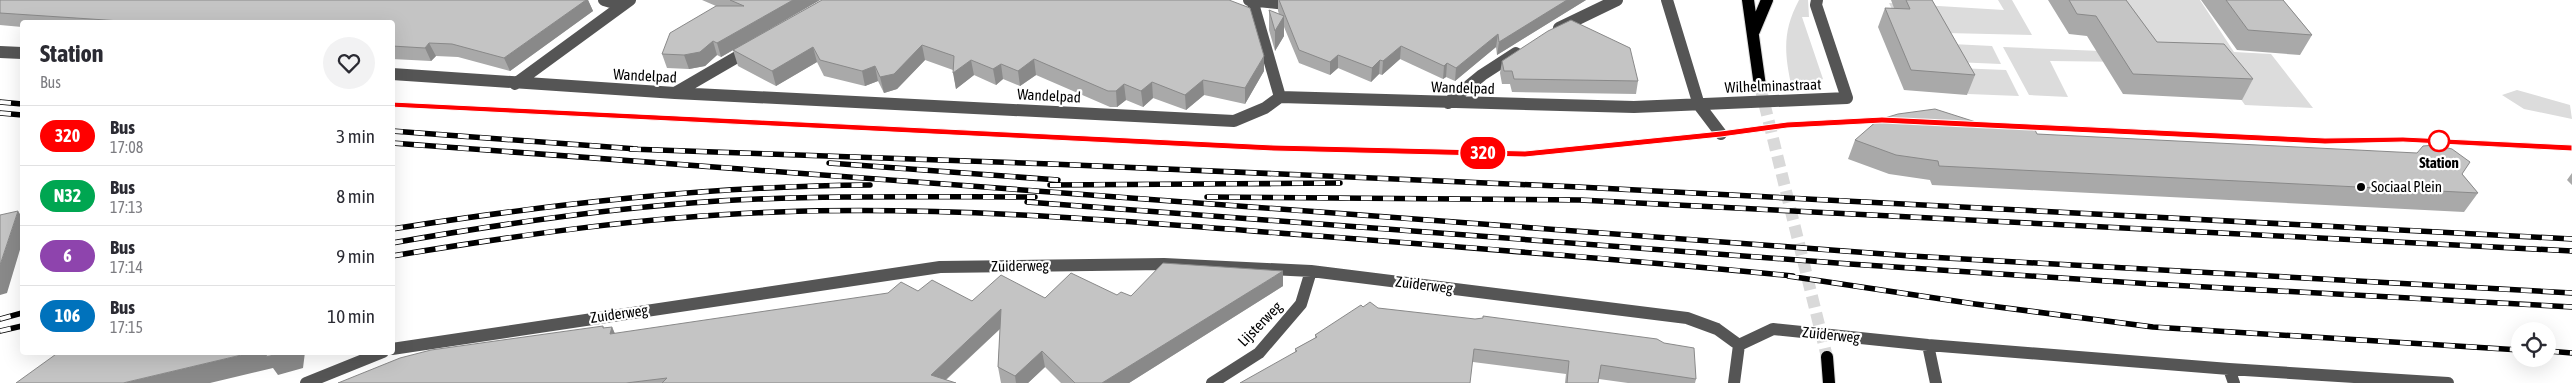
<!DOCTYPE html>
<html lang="en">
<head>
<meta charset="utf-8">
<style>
  :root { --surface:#fff; --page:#f2f2f3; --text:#2b2b33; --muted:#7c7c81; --line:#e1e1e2 }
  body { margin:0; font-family:"Asap Condensed",sans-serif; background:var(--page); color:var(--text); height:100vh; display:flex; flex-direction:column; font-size:19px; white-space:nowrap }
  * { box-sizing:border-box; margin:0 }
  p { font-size:16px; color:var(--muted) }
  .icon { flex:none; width:28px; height:28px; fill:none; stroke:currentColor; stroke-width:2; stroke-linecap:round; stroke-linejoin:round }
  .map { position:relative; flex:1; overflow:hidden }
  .details { position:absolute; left:20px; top:20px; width:375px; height:335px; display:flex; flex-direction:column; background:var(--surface); border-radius:5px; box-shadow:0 5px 20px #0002 }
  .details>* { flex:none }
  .badge { padding:0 10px; border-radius:16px; font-size:18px; line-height:32px }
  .buttons { position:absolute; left:2511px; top:322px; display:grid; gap:10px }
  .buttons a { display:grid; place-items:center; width:45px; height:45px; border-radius:50%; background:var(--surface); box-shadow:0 5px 20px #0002; font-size:25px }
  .map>.badge { position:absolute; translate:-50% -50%; box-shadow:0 0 0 2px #fff }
  .round { display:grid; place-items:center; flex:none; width:52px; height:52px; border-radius:26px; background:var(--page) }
  .headline { display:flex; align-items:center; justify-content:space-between; height:85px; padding:0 20px }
  h1 { font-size:24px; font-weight:700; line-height:38px }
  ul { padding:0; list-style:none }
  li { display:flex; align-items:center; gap:15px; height:60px; padding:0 20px; border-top:1px solid var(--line) }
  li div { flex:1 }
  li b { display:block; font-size:19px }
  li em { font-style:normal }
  li .badge { min-width:55px; font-weight:700; text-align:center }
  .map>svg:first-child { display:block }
  .green { fill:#dcdcdc }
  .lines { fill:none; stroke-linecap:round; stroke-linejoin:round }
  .major-tunnel { stroke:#d9d9d9; stroke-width:12; stroke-dasharray:12 6; stroke-linecap:butt }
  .major-casing { stroke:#dbdbdb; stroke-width:14 }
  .minor { stroke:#555; stroke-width:12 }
  .major { stroke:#000; stroke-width:12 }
  .rail-casing { stroke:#000; stroke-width:5.5 }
  .rail { stroke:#fff; stroke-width:4; stroke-dasharray:11; stroke-linecap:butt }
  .wall { fill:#a9a9a9 }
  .shaded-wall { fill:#898989 }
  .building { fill:#c4c4c4; stroke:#898989 }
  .line { fill:#f00; stroke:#fff }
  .stop-dot { fill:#fff; stroke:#f00; stroke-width:2.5 }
  .poi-dot { fill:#000; stroke:#fff; stroke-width:2 }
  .labels { text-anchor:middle; stroke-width:4.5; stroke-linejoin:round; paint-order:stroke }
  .street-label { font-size:15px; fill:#000; stroke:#fff }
  .stop-label { font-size:15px; font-weight:bold; fill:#000; stroke:#fff }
  .poi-label { font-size:15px; fill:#000; stroke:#fff; text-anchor:start }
</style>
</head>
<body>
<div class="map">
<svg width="2572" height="383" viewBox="0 0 2572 383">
  <rect width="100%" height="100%" fill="#fff"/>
  <!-- green -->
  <path class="green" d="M1799,0H1808L1809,17H1802L1823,79L1811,85L1791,84C1784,51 1783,30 1799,0Z
    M1998,0H2012L2032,35L1946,33L1952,44L1992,46L2001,64L1954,62L1895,15L1889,3L2004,10Z
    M2104,0H2200L2234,52L2271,54L2313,108L2245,105L2215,63L2050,61L2068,97L2029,95L2003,47L2176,54L2134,41Z
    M1956,68L2006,70L2019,96L1968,94Z
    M2517,90L2570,105L2572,119L2524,109L2502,95Z"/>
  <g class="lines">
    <!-- major-tunnel -->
    <path class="major-tunnel" d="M1760,86L1827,357"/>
    <defs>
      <path id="major" d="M1748,0L1760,86
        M1754,31L1767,0
        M1827,357L1829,383"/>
    </defs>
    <!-- major casing -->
    <use href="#major" class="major-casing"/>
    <!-- minor -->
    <path class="minor" d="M604,0L621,5
      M1249,0L1286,4L1297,0
      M1252,0L1280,97
      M1667,0L1699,105L1721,134
      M1559,28L1617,0
      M0,52L22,53
      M392,74L675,93L1234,121L1265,108L1280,97L1634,107L1847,98L1816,5L1817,0
      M515,84L630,0
      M675,93L749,50
      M1448,103L1482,75L1516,53
      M1739,345L1773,329L1928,345L2229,369L2448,383
      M1928,345L1936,383
      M392,349L940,267L1164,264L1311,271L1687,318L1717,329L1739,345
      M2229,369L2234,383
      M306,383L383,352
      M1212,383L1259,353L1301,304L1311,271
      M1734,383L1739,345"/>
    <!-- major -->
    <use href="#major" class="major"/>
    <defs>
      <path id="rail" d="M0,102L22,104
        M0,113L22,115
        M392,131L637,149
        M392,143L1911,256L2572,293
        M630,149L1051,164L1579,187L2572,239
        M829,163L1058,180
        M1050,185L1340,183
        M1207,197L1580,200L2572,251
        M1027,202L1850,264L2152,284L2572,307
        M392,229C551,204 709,186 870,185
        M392,243C500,224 608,208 718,201C823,195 929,197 1035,197
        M392,256C520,235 648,216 778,212C945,206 1112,220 1279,233C1450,246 1622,259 1793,276
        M1788,276L1975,304L2153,327L2520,350
        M0,319L22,313
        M0,331L22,326
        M2548,351L2572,353"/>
    </defs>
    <!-- rail casing -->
    <use href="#rail" class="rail-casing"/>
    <!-- rail -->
    <use href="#rail" class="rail"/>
  </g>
  <!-- wall -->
  <path class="wall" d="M0,0H588L593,11L510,71L458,57L436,56L431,61L392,59V22H22V27L0,25Z
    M702,0H820L721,57L717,55L705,66L689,69L667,68L662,54L716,6Z
    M822,0L1264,71L1245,104L1204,95L1186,110L1153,98L1143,107L1126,100L1117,107H1110L1036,75L1020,86L1003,79L996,85L974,75L956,89L953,70L925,60L897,89L884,93L878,81L865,86L824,76L817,62L776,86L738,66L733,50Z
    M1278,0H1586L1497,55L1496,47L1455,81L1446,77L1443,79L1400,59L1382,75L1379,74L1371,82L1338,68L1330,75L1299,63L1284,27V36L1275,51L1269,30V10L1279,14L1278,11Z
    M1891,0H1932L1975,75L1967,95L1904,90L1878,27L1885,8H1894Z
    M2048,0H2126L2157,42L2253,79L2242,100L2123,94L2087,36L2069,34Z
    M2201,0H2283L2312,35L2300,55L2237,50Z
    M1502,61L1638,81L1636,94L1512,92L1510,84H1502L1500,73Z
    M1982,124L2037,134L2462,174L2478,193L2464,212L1932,185L1930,180L1889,174L1848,159L1855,140Z
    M2572,173V185L2567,180Z
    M1283,286L1129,383H1061L1045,367L1028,383H1001L998,367L1000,329L946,380L956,383H338L603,326L604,328L612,327L615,334L918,291L972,301L1117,295L1131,296Z
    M1363,307L1378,308L1696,379L1695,383H1628L1599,379L1598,383H1565L1566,374L1473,362L1295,352V349L1315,338V335Z"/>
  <!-- shaded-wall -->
  <path class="shaded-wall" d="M586,0H588L593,11L510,71L504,58Z
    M793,0H820L721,57L717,43Z
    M1567,0H1586L1497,55L1499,42Z
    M1284,16V36L1275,51V31Z
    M1498,34L1496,47L1455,81L1456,68Z
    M713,41L717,55L705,66L689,69L684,55Z
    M429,43L436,56L431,61L425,48Z
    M922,45L925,60L897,89L884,93L880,77Z
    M1401,46L1400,59L1382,75L1383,61Z
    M813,47L817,62L776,86L772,71Z
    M1338,55V68L1330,75V62Z
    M1264,56V71L1245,104V88Z
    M1034,59L1036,75L1020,86L1018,71Z
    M971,60L974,75L956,89L953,73Z
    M1380,60L1379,74L1371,82L1372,68Z
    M1447,63L1446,77L1443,79L1444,66Z
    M1001,64L1003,79L996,85L993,69Z
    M875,66L878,81L865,86L862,71Z
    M1203,80L1204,95L1186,110L1185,95Z
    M1152,82L1153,98L1143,107L1141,91Z
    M1124,84L1126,100L1117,107L1116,91Z
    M18,211L22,217V243L7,293L0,295V265Z
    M1283,271V286L1129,383H1102Z
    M1001,309L1004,325L942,383L931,375Z
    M612,327L619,343L610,334Z
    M1042,351L1045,367L1028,383H1016L1015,376Z
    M254,352H305L303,368L278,375L273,368L210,383H123Z"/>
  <!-- building -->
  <path class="building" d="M0,0H586L504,58L452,44L429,43L425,48L392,46V22H136L0,13Z
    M730,0H793L717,43L713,41L700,52L684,55L662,54L670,33L716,6H744Z
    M822,0H1229L1250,8L1264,56L1245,88L1203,80L1185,95L1152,82L1141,91L1124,84L1116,91H1108L1034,59L1018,71L1001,64L993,69L971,60L953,73L954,56L922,45L894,74L880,77L875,66L862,71L820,60L813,47L772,71L733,50Z
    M1279,0H1567L1499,42L1498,34L1456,68L1447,63L1444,66L1401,46L1383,61L1380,60L1372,68L1338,55L1330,62L1299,50Z
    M1906,0H1932L1975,75L1911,70L1885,8L1910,9Z
    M2069,0H2126L2157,42L2224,44L2253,79L2133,74L2096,16L2077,14Z
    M2226,0H2283L2312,35L2248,30Z
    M1269,10L1284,16L1275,31Z
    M1571,20L1630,48L1638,81L1514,79L1512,71H1504L1502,61L1548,31Z
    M1935,109L1982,124L2033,126L2037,134L2417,153L2423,146L2436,145L2452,149L2470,162L2462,174L2478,193L1939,166L1938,161L1896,155L1855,140L1878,120L1898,114Z
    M18,211L0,265V215Z
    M1163,263L1283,271L1102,383H1075L1042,351L1015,376L998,367L1001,309L931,375L956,383H662L667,378L626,383H338L400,358L431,350L603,326V328L612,327L610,334L888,293L901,282L918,291L932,280L972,301L1001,275L1045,298L1071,273L1117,295L1121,292L1131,296Z
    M1370,302L1378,308L1475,319L1483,318V316L1657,339L1664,343L1694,348L1696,379L1601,365L1598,383H1567L1569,361L1474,349L1470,383H1240L1297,351L1295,349L1317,337L1315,335L1361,305L1363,307Z
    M59,352H254L123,383H16Z
    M267,352H286L266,357Z"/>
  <!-- line -->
  <path class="line" d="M392,102L1273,145L1525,151L1721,131L1787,122L1882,117L2325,138L2403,137L2572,145V151L2403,142L2325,144L1882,123L1787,128L1721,137L1525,157L1273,151L389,107L388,105Z"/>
  <!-- markers -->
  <circle class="stop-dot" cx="2439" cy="141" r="10"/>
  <circle class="poi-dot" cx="2361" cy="187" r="5"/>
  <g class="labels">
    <!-- street labels -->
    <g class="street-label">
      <text transform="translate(645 76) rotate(3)" y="5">Wandelpad</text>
      <text transform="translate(1773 86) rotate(-2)" y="5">Wilhelminastraat</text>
      <text transform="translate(1463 88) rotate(2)" y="5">Wandelpad</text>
      <text transform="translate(1049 96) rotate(3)" y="5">Wandelpad</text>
      <text transform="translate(1020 266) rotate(-1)" y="5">Zuiderweg</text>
      <text transform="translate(1424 285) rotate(7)" y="5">Zuiderweg</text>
      <text transform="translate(619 314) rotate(-8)" y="5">Zuiderweg</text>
      <text transform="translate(1260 324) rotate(-46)" y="5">Lijsterweg</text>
      <text transform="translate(1831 335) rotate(6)" y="5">Zuiderweg</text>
    </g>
    <!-- stop labels -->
    <g class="stop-label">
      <text x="2439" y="168">Station</text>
    </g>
    <!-- poi labels -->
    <g class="poi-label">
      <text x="2371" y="192">Sociaal Plein</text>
    </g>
  </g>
</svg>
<div class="buttons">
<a><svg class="icon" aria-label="locate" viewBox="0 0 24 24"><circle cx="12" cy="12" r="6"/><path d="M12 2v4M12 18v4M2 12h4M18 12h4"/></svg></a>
</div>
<b class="badge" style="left:1483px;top:153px;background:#f00;color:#fff">320</b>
<section class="details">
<div class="headline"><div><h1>Station</h1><p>Bus</p></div><a class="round"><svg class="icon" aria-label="heart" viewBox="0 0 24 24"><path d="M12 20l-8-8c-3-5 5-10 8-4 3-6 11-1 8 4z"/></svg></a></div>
<ul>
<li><span class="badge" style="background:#f00;color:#fff">320</span><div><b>Bus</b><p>17:08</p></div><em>3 min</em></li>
<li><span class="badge" style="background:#00a651;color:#fff">N32</span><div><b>Bus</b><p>17:13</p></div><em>8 min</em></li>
<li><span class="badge" style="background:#8e44ad;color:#fff">6</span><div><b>Bus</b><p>17:14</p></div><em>9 min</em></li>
<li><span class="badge" style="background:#0072bc;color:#fff">106</span><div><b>Bus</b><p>17:15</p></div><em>10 min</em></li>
</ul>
</section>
</div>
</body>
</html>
